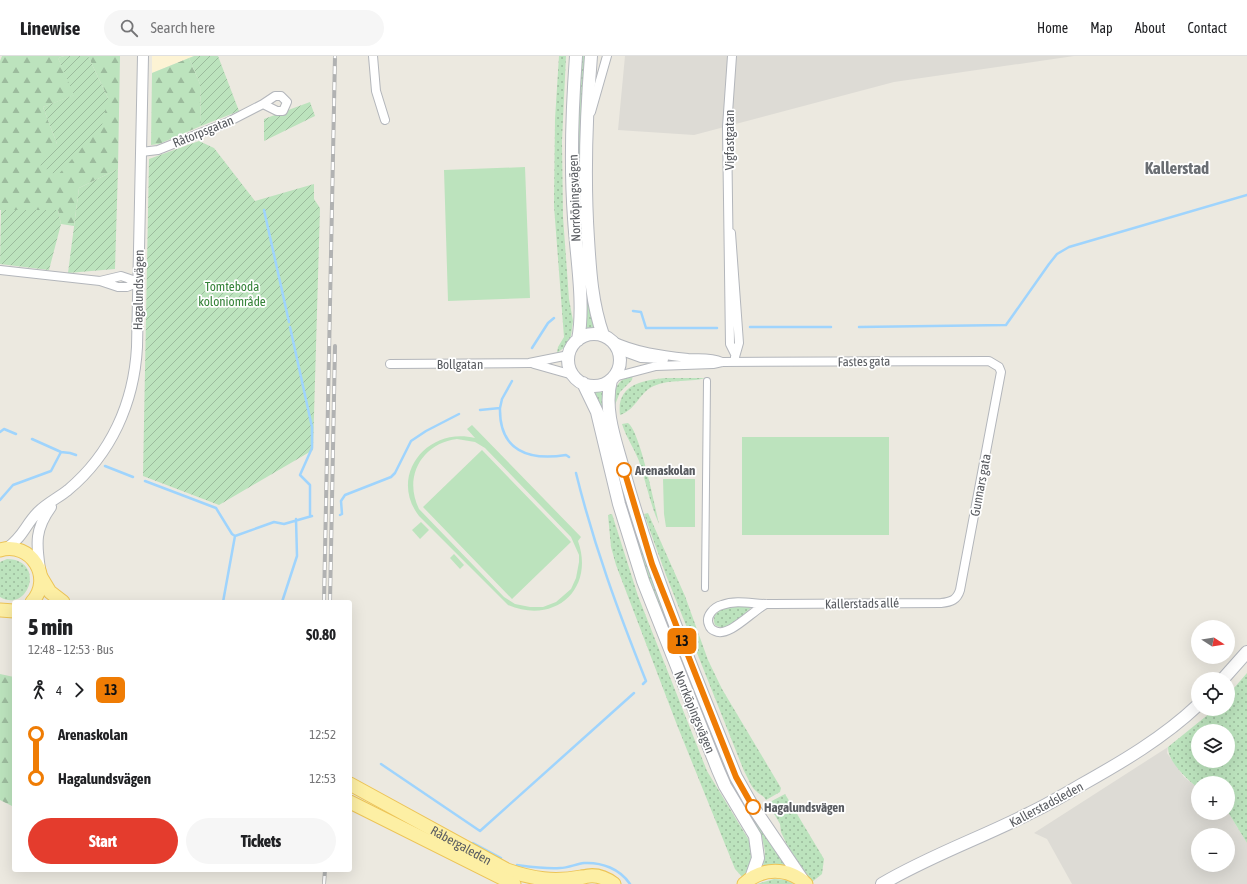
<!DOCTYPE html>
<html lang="en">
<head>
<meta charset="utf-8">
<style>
  :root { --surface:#fff; --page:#f6f6f6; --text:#202124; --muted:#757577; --line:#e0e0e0; --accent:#e43c2d }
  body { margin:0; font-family:"Asap Condensed",sans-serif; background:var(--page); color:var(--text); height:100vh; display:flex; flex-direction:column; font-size:15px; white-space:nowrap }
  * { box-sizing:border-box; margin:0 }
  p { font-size:13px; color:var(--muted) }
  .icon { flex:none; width:22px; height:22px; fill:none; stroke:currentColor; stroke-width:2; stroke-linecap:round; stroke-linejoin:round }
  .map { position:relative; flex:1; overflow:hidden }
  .sheet { position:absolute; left:12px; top:544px; width:340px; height:272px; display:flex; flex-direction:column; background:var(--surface); border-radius:4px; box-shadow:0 4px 16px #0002 }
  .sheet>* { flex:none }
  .badge { padding:0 8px; border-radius:6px; font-size:14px; line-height:26px }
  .needle { width:26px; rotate:102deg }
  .tools { position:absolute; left:1191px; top:564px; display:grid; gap:8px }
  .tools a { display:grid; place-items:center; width:44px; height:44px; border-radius:50%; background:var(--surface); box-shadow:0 4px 16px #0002; font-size:20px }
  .map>.badge { position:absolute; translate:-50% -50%; box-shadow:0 0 0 2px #fff }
  .legs { display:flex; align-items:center; gap:6px; height:44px; padding:0 16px; font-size:13px }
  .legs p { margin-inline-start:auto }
  .head { display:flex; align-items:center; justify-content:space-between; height:68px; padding:0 16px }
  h1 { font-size:22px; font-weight:800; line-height:30px }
  .button { display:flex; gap:8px; margin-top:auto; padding:8px 16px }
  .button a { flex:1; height:46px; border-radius:24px; background:var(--accent); color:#fff; font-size:16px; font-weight:800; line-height:46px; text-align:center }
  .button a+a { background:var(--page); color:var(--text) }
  ul { padding:0 16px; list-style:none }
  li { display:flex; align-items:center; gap:14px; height:44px; font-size:15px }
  li i { display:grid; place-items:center; width:6px; height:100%; margin:0 5px; background:currentColor }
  li i::after { content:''; width:10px; height:10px; margin:-5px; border:3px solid; border-radius:50%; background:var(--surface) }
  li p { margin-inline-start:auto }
  li:first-child i { background:linear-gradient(#0000 50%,currentColor 0) }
  li:last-child i { background:linear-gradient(currentColor 50%,#0000 0) }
  header { display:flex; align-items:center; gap:24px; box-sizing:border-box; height:56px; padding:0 20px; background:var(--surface); border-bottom:1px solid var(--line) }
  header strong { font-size:19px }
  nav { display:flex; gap:22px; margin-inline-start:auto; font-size:14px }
  .search { width:280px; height:36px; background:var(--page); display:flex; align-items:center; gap:10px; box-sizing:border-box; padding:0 14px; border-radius:22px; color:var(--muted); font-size:15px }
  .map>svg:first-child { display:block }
  .commercial { fill:#fdf3d4 }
  .industrial { fill:#dddbd5; fill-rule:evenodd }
  .grass { fill:url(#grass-dots); fill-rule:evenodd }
  .forest { fill:url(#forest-firs) }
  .park { fill:#bce3bd; fill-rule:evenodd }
  .garden { fill:url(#garden-furrows) }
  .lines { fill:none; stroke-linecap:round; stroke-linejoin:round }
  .stream { stroke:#9fd4fd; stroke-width:2.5 }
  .pedestrian-casing { stroke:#b3b6bb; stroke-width:8 }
  .minor-casing { stroke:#b3b6bb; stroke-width:10 }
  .tertiary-casing { stroke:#b3b6bb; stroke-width:12 }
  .secondary-casing { stroke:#b4b7bd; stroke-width:14 }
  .primary-casing { stroke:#edc457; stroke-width:15 }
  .pedestrian { stroke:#fff; stroke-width:6 }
  .minor { stroke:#fff; stroke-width:8 }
  .tertiary { stroke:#fff; stroke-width:10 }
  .secondary { stroke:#fff; stroke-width:12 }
  .primary { stroke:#fdefa4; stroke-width:13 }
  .rail-casing { stroke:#b1b2b2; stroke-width:4 }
  .rail { stroke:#fff; stroke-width:2.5; stroke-dasharray:8; stroke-linecap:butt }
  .line-1-casing { stroke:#fff; stroke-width:9 }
  .line-1 { stroke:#ef7c04; stroke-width:6 }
  .stop-1-dot { fill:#fff; stroke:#ef7c04; stroke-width:2 }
  .labels { text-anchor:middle; stroke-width:3.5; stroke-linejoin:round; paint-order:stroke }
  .street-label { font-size:13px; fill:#595c61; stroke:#fff }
  .park-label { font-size:13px; fill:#36833a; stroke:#fff }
  .stop-label { font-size:13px; font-weight:bold; fill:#595c61; stroke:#fff; text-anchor:start }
  .district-label { font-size:17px; font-weight:bold; fill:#6a6e73; stroke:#fff }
</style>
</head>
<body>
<header>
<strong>Linewise</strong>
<div class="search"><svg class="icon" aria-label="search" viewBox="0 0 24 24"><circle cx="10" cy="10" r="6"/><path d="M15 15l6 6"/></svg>Search here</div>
<nav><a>Home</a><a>Map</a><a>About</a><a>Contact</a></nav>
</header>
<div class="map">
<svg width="1247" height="828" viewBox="0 0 1247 828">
  <defs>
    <pattern id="grass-dots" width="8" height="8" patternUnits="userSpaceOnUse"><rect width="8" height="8" fill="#bce3bd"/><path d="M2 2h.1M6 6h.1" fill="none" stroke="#9cbb9d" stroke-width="1.8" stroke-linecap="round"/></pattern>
    <pattern id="forest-firs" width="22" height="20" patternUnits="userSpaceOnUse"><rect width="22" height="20" fill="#bce3bd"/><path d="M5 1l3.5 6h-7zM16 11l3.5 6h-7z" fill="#9cbb9d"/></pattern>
    <pattern id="garden-furrows" width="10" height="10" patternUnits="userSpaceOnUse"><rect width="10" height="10" fill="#bce3bd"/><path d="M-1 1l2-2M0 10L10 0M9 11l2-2" fill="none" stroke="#9cbb9d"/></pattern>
  </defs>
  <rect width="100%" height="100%" fill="#ece9e0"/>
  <!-- commercial -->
  <path class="commercial" d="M152,0H194L152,17Z"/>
  <!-- industrial -->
  <path class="industrial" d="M625,0H1074L894,26L694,79L618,74Z
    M1168,691L1167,697L1184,721L1198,732V757L1228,756L1247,787V828H1072L1047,783L1034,777ZM1198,779H1228V809H1198Z"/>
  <!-- grass -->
  <path class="grass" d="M559,0H566L562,85L563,161L569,243L573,265L571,280L565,291L557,297L558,291L564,281L554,150L555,63Z
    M581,0H585L587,234L591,262L595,272L585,273L578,158V62Z
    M633,318L632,324L620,336L615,349H612C616,331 615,326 633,318Z
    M667,322H706C687,327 667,322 650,332C638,340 635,354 620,359C616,328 643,324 667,322Z
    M602,335L603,354L618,413L721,698L788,811L775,809L763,811L765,796L762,781L727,722L652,534L640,500L593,336Z
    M628,367C640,375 655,451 659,468C650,448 646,426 639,405C634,392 626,381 622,368Z
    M648,457L685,540L708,604L722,633L781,732L780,736L766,744C763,739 760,739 756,735C751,731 748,722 744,715L666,519L644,458Z
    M612,458L638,540L707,715L750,786L751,802L749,811L743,822L735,813L677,669L616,509L611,491L608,459Z
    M7,503C47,504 28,558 0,541V506Z
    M732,549L754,550C742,557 730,578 715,569C710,556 723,553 732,549Z
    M1247,617V787L1228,756V727H1198V732C1188,724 1167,705 1168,691L1215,653H1228V639ZM1198,675H1228V705H1198Z
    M785,738L824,803L822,818L812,826L788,791L781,776L780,768L768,747Z
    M774,823L786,824L794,828H757Z"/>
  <!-- forest -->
  <path class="forest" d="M2,0H64L58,2L75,39L43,51L57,88L108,42L88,0H120L118,113L79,132L74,170L61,168L58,154H0V5Z
    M189,2L200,28L201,70L159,88L151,89L152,17Z
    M0,618L14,621V751L0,744Z"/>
  <!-- park -->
  <path class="park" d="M525,111L530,242L448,245L444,114Z
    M472,369L581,481L578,485C595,533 555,569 508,549L419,460C388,420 427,370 475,382L467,373ZM457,383L475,386L485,392L571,481L579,499V506L576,522L571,533L556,546L543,551H530L515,548L504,541L419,453C403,421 422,387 457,383Z
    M742,381H889V479H742Z
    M482,394L571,486L512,543L423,451Z
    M663,423H695V471H666L664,458Z
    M421,466L429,474L420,483L412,474Z
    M454,498L464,509L460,513L450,502Z"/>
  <!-- garden -->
  <path class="garden" d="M64,0H88L108,42L102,69L57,120L40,109L57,88L43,51L74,39L58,2Z
    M194,0H218L239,55L201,70L200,28L189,2Z
    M310,46L315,60L264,85V63Z
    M199,85L214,92L255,145L314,128V143L320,152L313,394L219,449L143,420L149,103Z
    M118,113L115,213L68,217L79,132Z
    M1,154H58L61,168L49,214L0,208Z"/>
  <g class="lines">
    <!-- stream -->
    <path class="stream" d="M264,154L289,266
      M633,255L641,256L646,272H717
      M290,271L312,371V392L300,419L310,429V460
      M750,271H831
      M859,271L1006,269L1049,208L1057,198L1069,191L1247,139
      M532,292L548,267L554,262
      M500,352C499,395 529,405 566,399L569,401
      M480,354L500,352L502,343L512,325
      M0,376L4,373L16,378
      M32,383L61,396L70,397L76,399
      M105,410L133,421
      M576,417C594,490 618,555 646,625L643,628
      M145,425L216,452L232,478L235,480L274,466L284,468L312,460
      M0,444L13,429L51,415L61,396
      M340,459L342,458L341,445L345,439L391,421L395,417L411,385L426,375L459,358
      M223,546L235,480
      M282,546L297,500L296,463
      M381,708L480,775L634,637
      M473,787L501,802
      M517,809C532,811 545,813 560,812C568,812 576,808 584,807C602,806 620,813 630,828"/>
    <defs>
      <path id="pedestrian" d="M705,532L707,325"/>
      <path id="minor" d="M373,0L376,35L385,64
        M732,0L727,71L730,288L735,298
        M591,56L607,0
        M141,96L158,94L226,67L263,48L277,55H283L287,46L281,40H275L263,48
        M731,177L739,287L735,301
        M0,214L100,225L118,231H127L139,226
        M100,225L121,220L139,226
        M611,284C636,296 661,299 688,302C700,303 710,301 722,306
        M619,294L641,302L664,303
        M390,308L529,307L569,299
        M534,308L573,319
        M614,321L656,310L713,308L722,306L989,305L999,311L1001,316L960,534C957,544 951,546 941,547C885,547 829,548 773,548C756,549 738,543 722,549C714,551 705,560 709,569C710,572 712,574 715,575C729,582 752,555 766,548"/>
      <path id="tertiary" d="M7,492C24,480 25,469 38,456C47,447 58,442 68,434C111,398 134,347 137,291L143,0
        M40,513C36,487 35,473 51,451"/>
      <path id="secondary" d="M576,0C572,54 570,108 574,162C576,199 585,248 578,284
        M591,0C586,61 584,122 588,183C590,216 592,248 603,279
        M568 304a26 26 0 1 1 52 0a26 26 0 1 1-52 0Z
        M611,324C603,354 616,386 624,416C653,520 695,620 736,721L753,751L804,826
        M583,327L597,356L619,448L643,525L718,714L725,730L755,780L758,802L751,822
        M1223,623L1247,596
        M882,828C929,800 981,782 1030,757C1047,749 1064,739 1081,729C1122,706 1163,682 1198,649"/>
      <g id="primary">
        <path d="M0,494C31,485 54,522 32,546"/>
        <path d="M41,521L50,536L63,546"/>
        <path d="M0,554L14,555"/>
        <path id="s1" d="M350,728L507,814C533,823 554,826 581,821"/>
        <path d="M350,746L514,828"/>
        <path d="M574,825C588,817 601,818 614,828"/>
        <path d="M744,828C762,811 788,811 806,828"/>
      </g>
    </defs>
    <!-- pedestrian casing -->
    <use href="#pedestrian" class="pedestrian-casing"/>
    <!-- minor casing -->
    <use href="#minor" class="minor-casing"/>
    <!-- tertiary casing -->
    <use href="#tertiary" class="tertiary-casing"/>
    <!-- secondary casing -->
    <use href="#secondary" class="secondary-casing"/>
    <!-- primary casing -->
    <use href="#primary" class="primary-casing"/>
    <!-- pedestrian -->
    <use href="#pedestrian" class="pedestrian"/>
    <!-- minor -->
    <use href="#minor" class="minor"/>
    <!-- tertiary -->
    <use href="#tertiary" class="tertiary"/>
    <!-- secondary -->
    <use href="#secondary" class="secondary"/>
    <!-- primary -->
    <use href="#primary" class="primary"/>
    <defs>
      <path id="rail" d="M324,546L335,0
        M330,546L335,290
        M324,828L325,814"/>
    </defs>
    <!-- rail casing -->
    <use href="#rail" class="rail-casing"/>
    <!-- rail -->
    <use href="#rail" class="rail"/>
  </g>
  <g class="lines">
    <defs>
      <path id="line-1" d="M624,414L652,508L736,721L753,751"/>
    </defs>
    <!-- line-1 casing -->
    <use href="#line-1" class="line-1-casing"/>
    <!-- line-1 -->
    <use href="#line-1" class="line-1"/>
  </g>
  <!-- markers -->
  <g class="stop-1-dot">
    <circle cx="624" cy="414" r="7"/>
    <circle cx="753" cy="751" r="7"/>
  </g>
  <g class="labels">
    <!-- street labels -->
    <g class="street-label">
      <text transform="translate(203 75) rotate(-22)" y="5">Råtorpsgatan</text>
      <text transform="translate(729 84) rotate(-90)" y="5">Vigfastgatan</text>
      <text transform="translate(574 142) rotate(-92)" y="5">Norrköpingsvägen</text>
      <text transform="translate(138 234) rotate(-89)" y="5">Hagalundsvägen</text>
      <text transform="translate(864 305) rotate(-1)" y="5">Fastes gata</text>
      <text x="460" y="313">Bollgatan</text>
      <text transform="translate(980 429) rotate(-79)" y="5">Gunnars gata</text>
      <text transform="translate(862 547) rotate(-1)" y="5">Kallerstads allé</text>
      <text transform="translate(695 656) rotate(68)" y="5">Norrköpingsvägen</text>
      <text transform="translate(1046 748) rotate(-28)" y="5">Kallerstadsleden</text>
      <text dy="5" stroke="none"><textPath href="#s1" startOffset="127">Råbergaleden</textPath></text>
    </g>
    <!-- park labels -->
    <g class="park-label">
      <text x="232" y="235">Tomteboda<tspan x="232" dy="15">koloniområde</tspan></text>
    </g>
    <!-- stop labels -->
    <g class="stop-label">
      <text x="635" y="419">Arenaskolan</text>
      <text x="764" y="756">Hagalundsvägen</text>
    </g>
    <!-- district labels -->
    <g class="district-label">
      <text x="1177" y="118">Kallerstad</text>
    </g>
  </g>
</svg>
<div class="tools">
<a><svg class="needle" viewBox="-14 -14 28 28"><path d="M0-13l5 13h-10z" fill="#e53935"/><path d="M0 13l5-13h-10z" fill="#757577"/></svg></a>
<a><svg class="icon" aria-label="locate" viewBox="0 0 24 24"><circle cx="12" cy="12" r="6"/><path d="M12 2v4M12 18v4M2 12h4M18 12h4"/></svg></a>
<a><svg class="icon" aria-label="layers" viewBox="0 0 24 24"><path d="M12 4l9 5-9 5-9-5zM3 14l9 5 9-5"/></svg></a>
<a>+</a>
<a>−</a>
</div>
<b class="badge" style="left:682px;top:585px;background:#ef7c04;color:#111">13</b>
<section class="sheet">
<div class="head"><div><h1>5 min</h1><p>12:48 – 12:53 · Bus</p></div><b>$0.80</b></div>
<div class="legs"><svg class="icon" aria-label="walk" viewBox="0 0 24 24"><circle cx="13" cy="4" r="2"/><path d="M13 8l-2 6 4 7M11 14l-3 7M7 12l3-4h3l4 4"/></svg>4<svg class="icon" aria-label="forward" viewBox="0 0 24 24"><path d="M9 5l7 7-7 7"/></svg><b class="badge" style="background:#ef7c04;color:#111">13</b></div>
<ul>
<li><i style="color:#ef7c04"></i><b>Arenaskolan</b><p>12:52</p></li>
<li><i style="color:#ef7c04"></i><b>Hagalundsvägen</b><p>12:53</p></li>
</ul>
<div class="button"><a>Start</a><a>Tickets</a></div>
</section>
</div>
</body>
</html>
